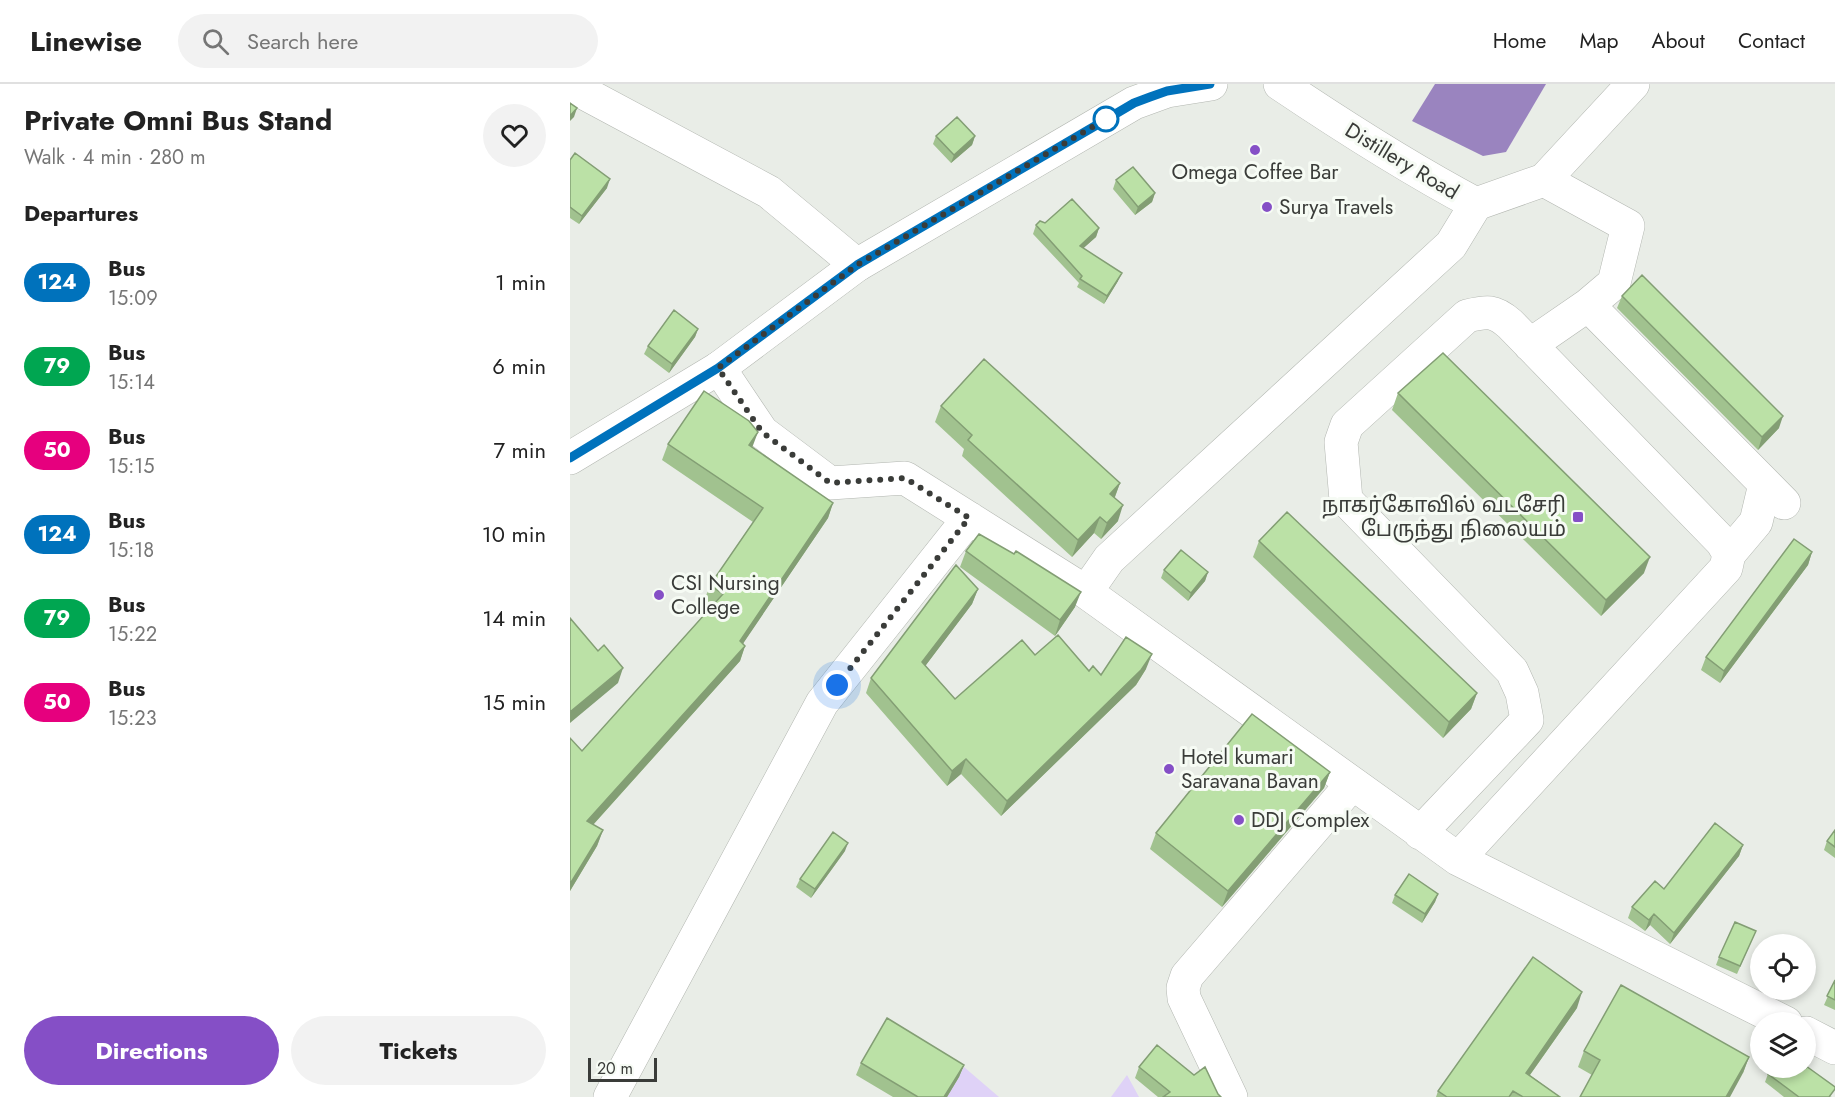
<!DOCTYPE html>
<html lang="en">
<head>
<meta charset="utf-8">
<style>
  :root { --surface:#fff; --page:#f2f2f2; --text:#222; --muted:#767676; --line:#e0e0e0; --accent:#854fc6 }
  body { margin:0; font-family:Jost,"Noto Sans Tamil",sans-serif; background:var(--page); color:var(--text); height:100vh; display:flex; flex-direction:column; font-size:22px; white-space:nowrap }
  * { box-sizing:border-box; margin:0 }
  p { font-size:20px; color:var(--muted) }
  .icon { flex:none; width:33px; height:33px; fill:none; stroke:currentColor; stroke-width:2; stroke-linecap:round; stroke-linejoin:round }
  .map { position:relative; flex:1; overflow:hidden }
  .drawer { display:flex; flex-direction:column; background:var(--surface); width:570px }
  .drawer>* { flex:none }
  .badge { padding:0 12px; border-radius:20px; font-size:21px; line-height:39px }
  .tools { position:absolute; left:1180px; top:850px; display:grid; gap:12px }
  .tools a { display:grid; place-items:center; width:66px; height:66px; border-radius:50%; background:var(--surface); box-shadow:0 3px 9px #0003; font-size:30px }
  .scale { position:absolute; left:18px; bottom:15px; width:69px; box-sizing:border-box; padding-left:6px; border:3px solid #3a3c39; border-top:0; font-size:16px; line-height:21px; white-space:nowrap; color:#3a3c39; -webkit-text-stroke:4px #f6fbf4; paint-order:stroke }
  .you { position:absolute; width:30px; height:30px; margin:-15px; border:4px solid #fff; border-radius:50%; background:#1a73e8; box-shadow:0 0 0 9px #1a73e833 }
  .map>.badge { position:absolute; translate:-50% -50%; box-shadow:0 0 0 3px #fff }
  h2 { padding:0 24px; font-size:22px; line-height:54px }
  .round { display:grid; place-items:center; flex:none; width:63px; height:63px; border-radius:32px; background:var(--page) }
  .overview { display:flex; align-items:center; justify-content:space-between; height:102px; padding:0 24px }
  h1 { font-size:28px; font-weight:700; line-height:45px }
  .cta { display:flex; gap:12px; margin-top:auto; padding:12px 24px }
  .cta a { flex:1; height:69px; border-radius:36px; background:var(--accent); color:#fff; font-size:24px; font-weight:700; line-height:69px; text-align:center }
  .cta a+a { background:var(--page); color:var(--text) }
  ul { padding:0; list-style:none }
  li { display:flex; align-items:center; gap:18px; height:84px; padding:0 24px }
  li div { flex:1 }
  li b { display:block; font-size:22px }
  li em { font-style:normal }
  li .badge { min-width:66px; font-weight:700; text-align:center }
  header { display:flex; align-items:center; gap:36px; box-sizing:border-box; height:84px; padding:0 30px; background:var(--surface); border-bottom:2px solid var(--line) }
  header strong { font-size:28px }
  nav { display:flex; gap:33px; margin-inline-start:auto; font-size:21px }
  .search { width:420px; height:54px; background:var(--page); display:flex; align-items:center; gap:15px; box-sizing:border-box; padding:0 21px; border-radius:33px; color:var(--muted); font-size:22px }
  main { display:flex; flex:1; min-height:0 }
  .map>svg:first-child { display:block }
  .green { fill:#dfd2f7 }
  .water { fill:#9a84bf }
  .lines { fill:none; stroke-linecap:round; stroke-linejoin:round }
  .minor-casing { stroke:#b2b6b0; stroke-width:34 }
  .major-casing { stroke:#b2b6b0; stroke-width:34 }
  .minor { stroke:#fff; stroke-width:33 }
  .major { stroke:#fff; stroke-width:33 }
  .wall { fill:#a1c28f }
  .shaded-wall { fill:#839e74 }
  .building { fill:#bbe1a6; stroke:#839e74; stroke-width:1.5 }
  .line-casing { stroke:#fff; stroke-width:14 }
  .line { stroke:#0072bc; stroke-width:9 }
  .walk { stroke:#3a3c39; stroke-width:6; stroke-dasharray:0 10.8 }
  .stop-dot { fill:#fff; stroke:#0072bc; stroke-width:3 }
  .poi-dot { fill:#854fc6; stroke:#f6fbf4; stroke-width:2 }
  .labels { text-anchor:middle; stroke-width:6; stroke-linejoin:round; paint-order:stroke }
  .street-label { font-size:21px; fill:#3a3c39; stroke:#f6fbf4 }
  .poi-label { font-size:21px; fill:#3a3c39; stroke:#f6fbf4; text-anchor:start }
</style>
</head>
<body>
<header>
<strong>Linewise</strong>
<div class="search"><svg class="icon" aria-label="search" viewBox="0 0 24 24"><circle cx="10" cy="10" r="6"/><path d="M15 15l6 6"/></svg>Search here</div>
<nav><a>Home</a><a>Map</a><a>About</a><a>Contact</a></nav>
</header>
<main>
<section class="drawer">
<div class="overview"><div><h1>Private Omni Bus Stand</h1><p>Walk · 4 min · 280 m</p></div><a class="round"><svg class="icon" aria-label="heart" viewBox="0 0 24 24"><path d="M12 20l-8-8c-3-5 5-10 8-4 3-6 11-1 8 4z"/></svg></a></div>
<h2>Departures</h2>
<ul>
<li><span class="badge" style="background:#0072bc;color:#fff">124</span><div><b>Bus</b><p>15:09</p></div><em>1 min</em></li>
<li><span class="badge" style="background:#00a651;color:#fff">79</span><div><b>Bus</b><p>15:14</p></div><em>6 min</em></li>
<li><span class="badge" style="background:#e6007e;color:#fff">50</span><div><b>Bus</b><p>15:15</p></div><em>7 min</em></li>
<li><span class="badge" style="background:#0072bc;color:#fff">124</span><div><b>Bus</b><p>15:18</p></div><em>10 min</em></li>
<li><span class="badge" style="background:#00a651;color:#fff">79</span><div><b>Bus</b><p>15:22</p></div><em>14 min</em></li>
<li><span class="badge" style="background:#e6007e;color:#fff">50</span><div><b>Bus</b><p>15:23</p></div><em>15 min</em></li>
</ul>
<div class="cta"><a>Directions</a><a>Tickets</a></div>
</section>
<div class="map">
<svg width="1265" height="1013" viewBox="0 0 1265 1013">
  <rect width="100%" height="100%" fill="#e9ede7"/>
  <!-- green -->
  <path class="green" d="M394,983L429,1013H372Z
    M557,991L569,1013H541Z"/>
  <!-- water -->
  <path class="water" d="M865,0H976L936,68L913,72L842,37Z"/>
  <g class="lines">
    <defs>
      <path id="minor" d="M3,0L16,10L199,108L287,181
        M1018,221L1214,419
        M960,261L1018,221L1044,199L1058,142L974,96
        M149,284L192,348L260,399L335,394L516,508L888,775L1216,939
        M1159,470L1186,438L1195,400
        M516,508L539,475L881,161L906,120
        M850,749L957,636L952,609L942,587L776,416L771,358L777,341L897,232C917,227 924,226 940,240L1152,458L1159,470L1156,484L888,775
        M1236,949L1265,964
        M40,1013L252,619L399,434
        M661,1013L614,914L613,904L617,892L782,700"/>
      <path id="major" d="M710,0C774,43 838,84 906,120L974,96L1063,0
        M0,374L149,284L287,181L564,19L597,7L641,0"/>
    </defs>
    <!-- minor casing -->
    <use href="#minor" class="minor-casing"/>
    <!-- major casing -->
    <use href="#major" class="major-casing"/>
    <!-- minor -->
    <use href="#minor" class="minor"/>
    <!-- major -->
    <use href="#major" class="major"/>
  </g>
  <!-- wall -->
  <path class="wall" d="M366,52H405L402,61L381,79L363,60Z
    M0,76L37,104L9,140L0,134Z
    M546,96L585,109L582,118L565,131L543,105Z
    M475,139L529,144L526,153L513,164L548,197L534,220L507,203L509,199L463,150L466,141Z
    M1052,212L1209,344L1188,366L1047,224Z
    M128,245L125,253L99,289L74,270L78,262Z
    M828,309L1074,489L1031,532L822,326Z
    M371,322L550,399L545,413L548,437L531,455L524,449L502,473L392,372L394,365L365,338Z
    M98,360L182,363L263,419L258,434L173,559L175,562L170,577L23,741L33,746L27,762L0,807L12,667L142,522L134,517L140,501L183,438L92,376Z
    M689,457L907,609L901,625L873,654L683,473Z
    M396,467L444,470L505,523L485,552L390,483Z
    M1242,468L1238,481L1150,599L1131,586L1136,573Z
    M594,486L638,488L635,497L618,517L591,494Z
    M408,505L402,520L355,582L385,615L465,571L531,591L576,585L566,601L431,732L391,690L377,702L296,609L301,594Z
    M760,688L754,704L652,823L580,765L586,749Z
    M1265,746V774L1254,766L1257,757Z
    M1173,761L1169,772L1100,860L1080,841L1075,847L1058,834L1062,823Z
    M275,767L241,814L226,803L230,795Z
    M868,810L865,818L852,839L822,819L825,811Z
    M1186,847L1167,890L1146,881L1149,873Z
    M1265,896V926L1254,921Z
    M1007,924L960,991L990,1013H866L868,1007Z
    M1014,967L1179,973L1173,989L1022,991L1008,983Z
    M291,979L394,981L389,993L377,1013H323L286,991Z
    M569,983L624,991L648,1010L651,1013H588L565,994Z
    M1198,990L1262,1013H1214L1195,998Z"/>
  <!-- shaded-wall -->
  <path class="shaded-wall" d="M7,24L4,33L0,37V32Z
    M405,52L402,61L381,79L384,71Z
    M40,95L37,104L9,140L12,132Z
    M585,109L582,118L565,131L568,123Z
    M529,144L526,153L507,170L510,162Z
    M552,189L548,197L534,220L537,212Z
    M128,245L125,253L99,289L102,280Z
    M1213,332L1209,344L1188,366L1192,353Z
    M188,348L182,364L179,361Z
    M550,399L544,415L540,410Z
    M263,419L258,434L164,573L170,557Z
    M553,421L548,437L531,455L537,439Z
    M530,433L524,449L502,473L508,456Z
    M1242,468L1238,481L1150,599L1154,587Z
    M1080,473L1074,489L1031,532L1036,516Z
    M638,488L635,497L618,517L621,509Z
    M408,505L402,520L347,593L352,578Z
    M511,508L505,523L485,552L490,536Z
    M175,562L170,577L12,753L17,737Z
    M582,570L576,585L566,601L431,732L437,717Z
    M53,584L48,599L0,639V628Z
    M907,609L901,625L873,654L879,638Z
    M396,675L391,690L377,702L382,687Z
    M760,688L754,704L652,823L658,807Z
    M33,746L27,762L0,807V800Z
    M278,759L275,767L241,814L245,805Z
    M1173,761L1169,772L1100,860L1104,849Z
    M868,810L865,818L852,839L855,830Z
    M1084,830L1080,841L1075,847L1079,836Z
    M1012,908L1007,924L950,1005L956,989Z
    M1179,973L1173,989L1160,1013H1156Z
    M394,981L389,993L377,1013H374Z"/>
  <!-- building -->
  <path class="building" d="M0,19L7,24L0,32Z
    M387,33L405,52L384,71L366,52Z
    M5,69L40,95L12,132L0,123V76Z
    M563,83L585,109L568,123L546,96Z
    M502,115L529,144L510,162L552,189L537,212L510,195L512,192L466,141L470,137L475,139Z
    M1072,191L1213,332L1192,353L1052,212Z
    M104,226L128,245L102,280L78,262Z
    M873,269L1080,473L1036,516L828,309Z
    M414,275L550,399L540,410L553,421L537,439L530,433L508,456L398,356L402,351L371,322Z
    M134,307L179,337L188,348L179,361L263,419L170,557L175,562L17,737L33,746L0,800V654L12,667L153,510L140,501L193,424L98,360Z
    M717,428L907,609L879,638L689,457Z
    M409,450L444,470L446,467L511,508L490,536L396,467Z
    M1224,455L1242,468L1154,587L1136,573Z
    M611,466L638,488L621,509L594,486Z
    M386,481L408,505L352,578L385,615L452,556L465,571L488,551L519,587L523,582L531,591L556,553L582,570L571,586L437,717L396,675L382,687L301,594Z
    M0,534L28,567L34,561L53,584L0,628Z
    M682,630L760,688L658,807L586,749Z
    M1145,739L1173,761L1104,849L1084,830L1079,836L1062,823L1085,797L1094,805Z
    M1265,746V763L1257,757Z
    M263,748L278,759L245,805L230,795Z
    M839,790L868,810L855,830L825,811Z
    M1165,838L1186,847L1170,882L1149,873Z
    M963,873L1012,908L956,989L990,1013H953L943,1007L939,1013H877L868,1007Z
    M1265,896V916L1257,912Z
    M1051,901L1179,973L1156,1013H1010L1030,976L1014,967Z
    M317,934L394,981L374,1013H348L291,979Z
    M587,961L624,991L635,983L648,1010L651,1013H593L600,1008L569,983Z
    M1236,982L1265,1003V1005L1259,1013H1229L1198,990L1202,984H1236Z"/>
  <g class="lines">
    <defs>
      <path id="line" d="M0,374L148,284L287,181L525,42L564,19L580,13L597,7L640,0"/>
    </defs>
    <!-- line casing -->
    <use href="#line" class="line-casing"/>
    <!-- line -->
    <use href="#line" class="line"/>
    <!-- walk -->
    <path class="walk" d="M267,601L399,434L335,394L260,399L192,348L148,284L287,181L536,35"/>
  </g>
  <!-- markers -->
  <circle class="stop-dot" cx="536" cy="35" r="12"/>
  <g class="poi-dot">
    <circle cx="685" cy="66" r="6"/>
    <circle cx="697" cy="123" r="6"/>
    <rect x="1002" y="427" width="12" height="12" rx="3"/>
    <circle cx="89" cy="511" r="6"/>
    <circle cx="599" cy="685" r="6"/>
    <circle cx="669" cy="736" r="6"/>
  </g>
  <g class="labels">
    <!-- street labels -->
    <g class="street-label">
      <text transform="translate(832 77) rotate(31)" y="7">Distillery Road</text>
    </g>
    <!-- poi labels -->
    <g class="poi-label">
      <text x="685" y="95" text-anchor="middle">Omega Coffee Bar</text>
      <text x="709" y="130">Surya Travels</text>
      <text x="996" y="428" text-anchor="end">நாகர்கோவில் வடசேரி<tspan x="996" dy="24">பேருந்து நிலையம்</tspan></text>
      <text x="101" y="506">CSI Nursing<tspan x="101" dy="24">College</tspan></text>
      <text x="611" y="680">Hotel kumari<tspan x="611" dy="24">Saravana Bavan</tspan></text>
      <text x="681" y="743">DDJ Complex</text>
    </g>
  </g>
</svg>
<div class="tools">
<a><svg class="icon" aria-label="locate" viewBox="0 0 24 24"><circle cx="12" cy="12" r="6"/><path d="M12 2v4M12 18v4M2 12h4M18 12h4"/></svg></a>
<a><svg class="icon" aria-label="layers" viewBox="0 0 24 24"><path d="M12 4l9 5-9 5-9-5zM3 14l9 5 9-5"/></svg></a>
</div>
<div class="scale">20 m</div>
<div class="you" style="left:267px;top:601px"></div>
</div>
</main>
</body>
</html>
